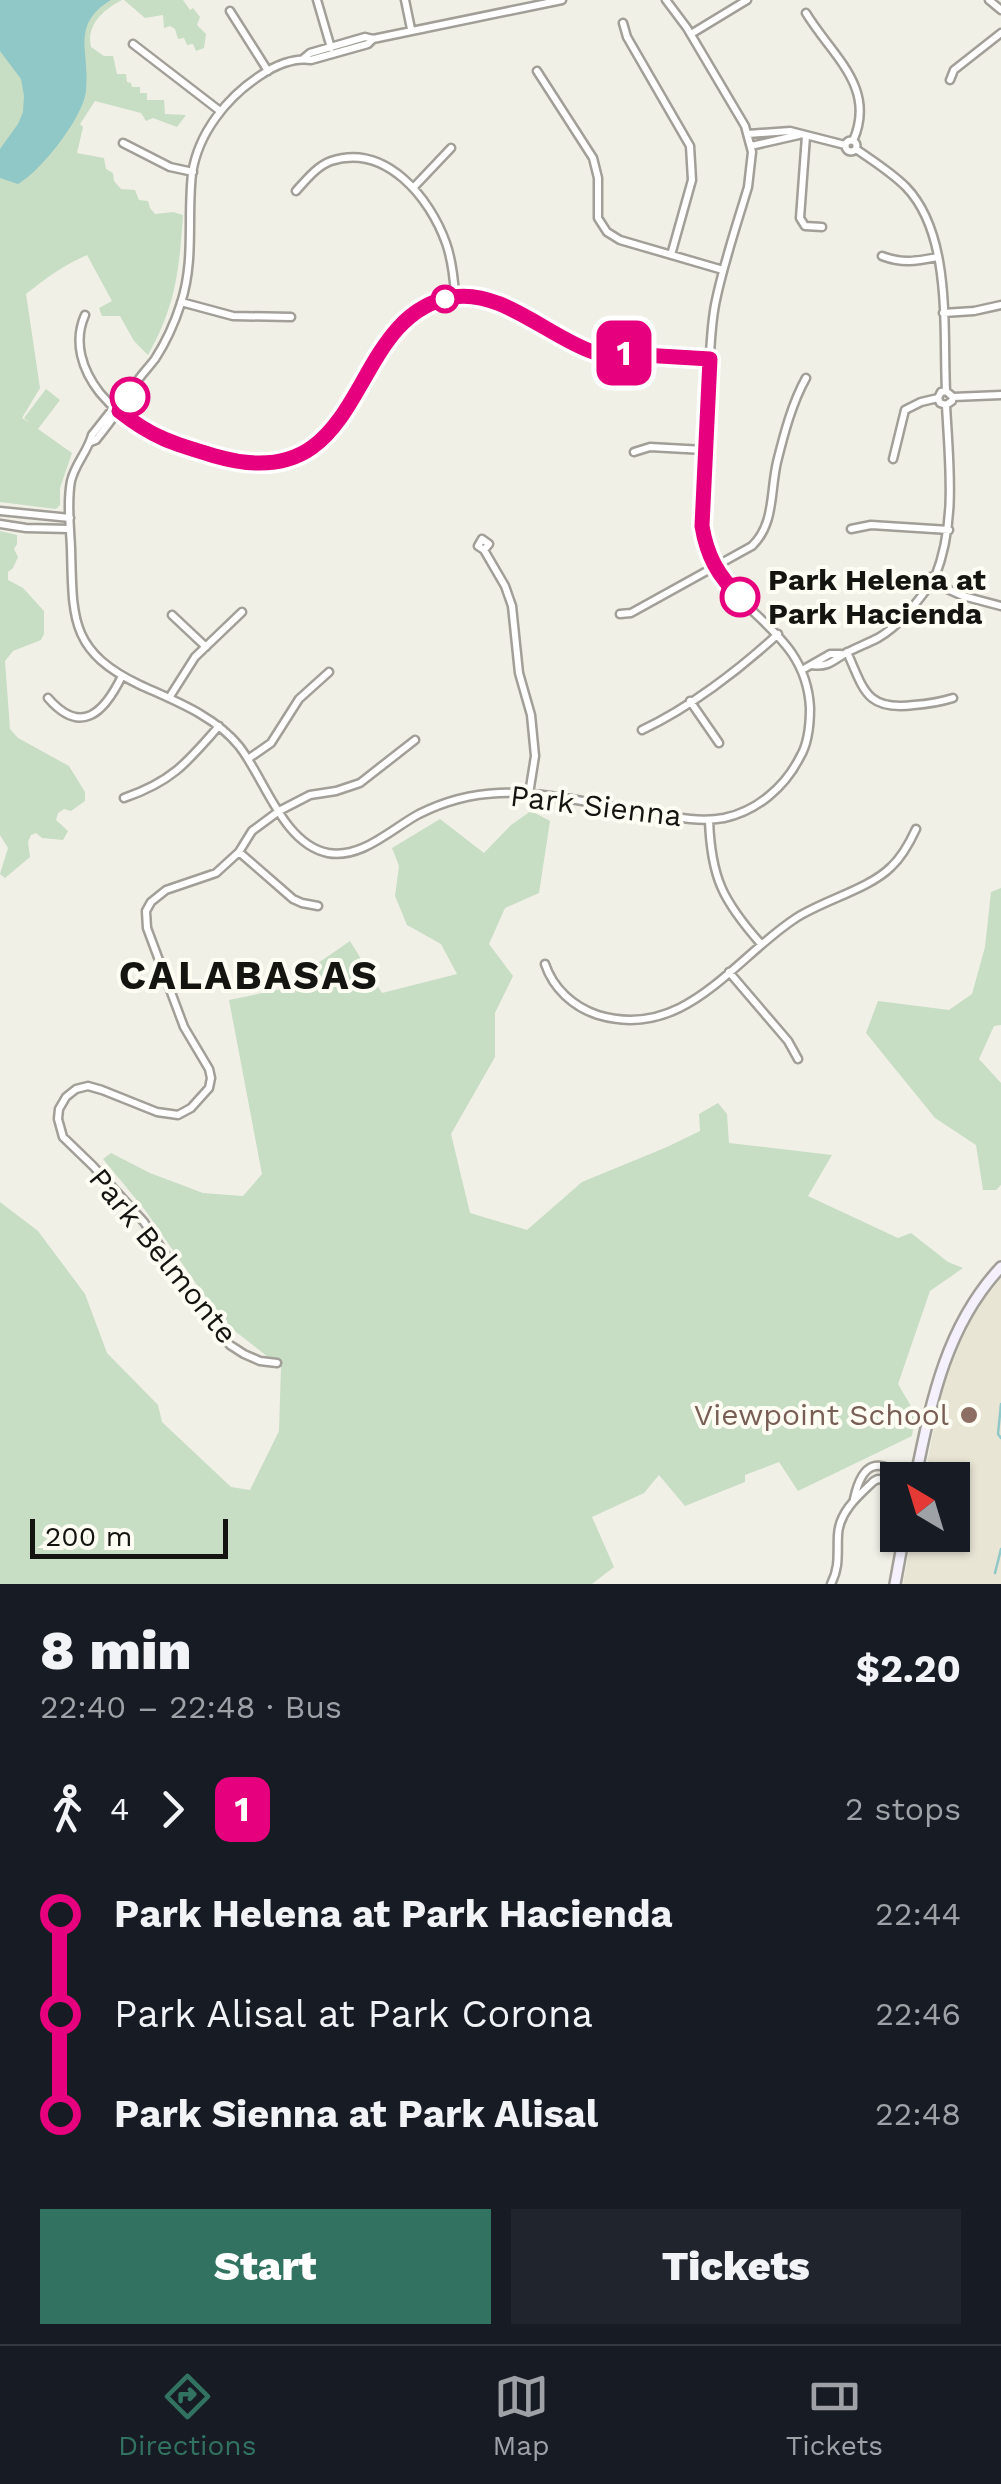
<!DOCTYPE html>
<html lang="en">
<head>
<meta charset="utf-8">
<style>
  :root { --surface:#171b24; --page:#20242c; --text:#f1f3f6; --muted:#9ea1a6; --line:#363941; --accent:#317260 }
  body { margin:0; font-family:"Work Sans",sans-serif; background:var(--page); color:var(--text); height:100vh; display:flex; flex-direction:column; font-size:38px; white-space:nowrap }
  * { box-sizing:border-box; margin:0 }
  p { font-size:32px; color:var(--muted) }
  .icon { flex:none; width:55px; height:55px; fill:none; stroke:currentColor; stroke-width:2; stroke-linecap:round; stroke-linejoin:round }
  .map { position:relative; height:1584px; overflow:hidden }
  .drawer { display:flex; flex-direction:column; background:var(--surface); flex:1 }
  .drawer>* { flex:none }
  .badge { padding:0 20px; border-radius:15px; font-size:35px; line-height:65px }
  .needle { width:65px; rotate:322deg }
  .tools { position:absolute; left:880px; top:1462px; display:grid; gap:20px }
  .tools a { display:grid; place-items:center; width:90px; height:90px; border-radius:0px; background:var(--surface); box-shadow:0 2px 8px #0004; font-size:50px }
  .scale { position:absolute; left:30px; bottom:25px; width:198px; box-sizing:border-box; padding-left:10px; border:5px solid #141411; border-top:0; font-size:28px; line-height:35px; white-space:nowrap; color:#141411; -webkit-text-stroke:8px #fefdf4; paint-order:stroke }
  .map>.badge { position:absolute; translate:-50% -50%; box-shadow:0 0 0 5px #fff }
  .legs { display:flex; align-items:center; gap:15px; height:110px; padding:0 40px; font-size:32px }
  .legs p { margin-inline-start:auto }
  .overview { display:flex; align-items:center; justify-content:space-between; height:170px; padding:0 40px }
  h1 { font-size:55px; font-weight:800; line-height:75px }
  .cta { display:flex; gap:20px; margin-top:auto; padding:20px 40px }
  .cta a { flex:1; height:115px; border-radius:0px; background:var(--accent); color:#fff; font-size:40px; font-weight:800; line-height:115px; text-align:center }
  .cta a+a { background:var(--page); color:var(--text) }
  ul { padding:0 40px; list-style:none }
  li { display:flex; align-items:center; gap:35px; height:100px; font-size:38px }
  li i { display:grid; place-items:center; width:15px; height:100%; margin:0 12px; background:currentColor }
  li i::after { content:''; width:25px; height:25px; margin:-12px; border:8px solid; border-radius:50%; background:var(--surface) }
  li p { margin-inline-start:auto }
  li:first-child i { background:linear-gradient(#0000 50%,currentColor 0) }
  li:last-child i { background:linear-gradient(currentColor 50%,#0000 0) }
  .dock { display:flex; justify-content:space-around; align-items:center; height:140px; border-top:2px solid var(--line); background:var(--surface); font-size:28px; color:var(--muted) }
  .dock a { display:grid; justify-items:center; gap:5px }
  .dock .on { color:var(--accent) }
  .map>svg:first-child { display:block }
  .built { fill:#e8e5d5 }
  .green { fill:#c7ddc4 }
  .water { fill:#90c7c7 }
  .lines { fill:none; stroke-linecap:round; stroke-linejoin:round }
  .stream { stroke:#90c7c7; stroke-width:2.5 }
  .street-casing { stroke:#a19f97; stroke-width:11 }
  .secondary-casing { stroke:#a19f97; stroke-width:14 }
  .street { stroke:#fff; stroke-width:6 }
  .secondary { stroke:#f4f0fc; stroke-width:9 }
  .line-1-casing { stroke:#fff; stroke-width:22 }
  .line-1 { stroke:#e6007e; stroke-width:15 }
  .stop-1-dot { fill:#fff; stroke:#e6007e; stroke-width:5 }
  .education-dot { fill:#8d6e63; stroke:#fefdf4; stroke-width:4 }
  .labels { text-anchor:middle; stroke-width:8; stroke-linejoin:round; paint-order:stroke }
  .stop-label { font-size:30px; font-weight:bold; fill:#141411; stroke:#fefdf4; text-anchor:start }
  .street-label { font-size:30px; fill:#141411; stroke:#fefdf4 }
  .education-label { font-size:30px; fill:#785e54; stroke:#fefdf4; text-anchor:end }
  .district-label { font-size:40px; font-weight:bold; letter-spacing:2.5px; fill:#141411; stroke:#fefdf4 }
</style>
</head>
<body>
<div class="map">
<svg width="1001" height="1584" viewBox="0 0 1001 1584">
  <rect width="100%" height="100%" fill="#f1f0e7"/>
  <!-- built -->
  <path class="built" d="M1001,1277V1584H903L912,1535H952V1480H924L941,1391L957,1344L980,1300Z"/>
  <!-- green -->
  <path class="green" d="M0,0H122C103,10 86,25 91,47L104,56H113L117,74H126L127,82L131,83L132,87H140V93H147V100H164L165,114L186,115L177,127L153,118L146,121L141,113L95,101L80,124L83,127L77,153L104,158L106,169L113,173L114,181L121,189L135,190L139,200L148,201L150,208L155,214L173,212L183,215C179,271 176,305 148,355L134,341L120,316H102L99,308L112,301L87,255C64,265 46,278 26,294L40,388L22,418L30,423L24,418L46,389L60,400L38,429L72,453L60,488V505L56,509L0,502Z
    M124,0H183L190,10L193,8L200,17L197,25L206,34L204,48L196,51L193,44L187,45L184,38L178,39L175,29L170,26L164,28L163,15L145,18Z
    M0,531L17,535V544L14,549L18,557L13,568L8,572V580L23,588L44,611V634L41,640L13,651L5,661L10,729L18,738L69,766L85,792V801L71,811L64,809L58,813L56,820L68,831L63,840L42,838L36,833L31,835L28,842L30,857L5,878L0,874L8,848L0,835Z
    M531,811L550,821L539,893L505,908L489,944L513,976L495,1013V1057L451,1134L470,1213L527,1230L582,1182L667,1147L700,1131L699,1114L718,1103L727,1114L729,1143L832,1155L808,1196L898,1238L911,1233L948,1262L963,1268L930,1291L898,1384L915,1413L912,1436L798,1491L779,1462L745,1475V1482L685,1506L659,1475L644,1493L592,1517L614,1567L592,1584H0V1202L38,1231L85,1294L107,1353L158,1405L162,1422L231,1487L250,1490L279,1431L281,1367L222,1321L145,1210L103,1159L111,1153L150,1173L203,1193L243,1196L262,1174L229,1000L282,989L295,993V979L350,941L382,993L457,974L441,944L407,925L395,896L399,866L392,848L440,819L484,853L511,825Z
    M1001,888V1025L994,1026L979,1059L1001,1083V1185L996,1190H983L976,1145L935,1118L866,1033L878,1001L949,1010L972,994L985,947L991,892Z"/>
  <!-- water -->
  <path class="water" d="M0,0H111C69,25 91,53 86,91C83,118 41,171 18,184L0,178V149L18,124L23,112L24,96L21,79L0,51Z"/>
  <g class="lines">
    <!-- stream -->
    <path class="stream" d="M1001,1404L998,1434L1001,1438
      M995,1573L1001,1549"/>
    <defs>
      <path id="street" d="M317,0L331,48
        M405,0L411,29
        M989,0L1001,10
        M230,11L268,71
        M806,13C832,56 877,87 853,141
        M623,23L627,37L690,146L692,180L671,255
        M691,34L747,0
        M133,44L220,111
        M304,58L310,53L365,37L373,39L562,0
        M537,71L593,158L598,178V218L607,232L620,240L723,270
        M950,80L954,70L1001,33
        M748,134L790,131L845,145
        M806,136L800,218L805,226L822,227
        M845.5 146a5.5 5.5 0 1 1 11 0a5.5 5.5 0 1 1-11 0Z
        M123,143L170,167L193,172
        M751,146L799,135
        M856,149C873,161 891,172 906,187C952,235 943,328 946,391
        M414,187L451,148
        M296,191C306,180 317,166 331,161C386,143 430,198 446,243C452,260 454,278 455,296
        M882,256C903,264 917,261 938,257
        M181,302L233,316L291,317
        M943,313L974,311L1001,305
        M85,315C73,342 82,370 100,393C127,426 165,441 204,453C223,458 242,465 263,465C363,461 361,310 454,296C502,289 549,337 593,352L710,359
        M136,383L130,387L92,435C88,451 75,464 71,481C67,502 70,526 71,548C73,618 69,651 140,685C175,701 215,716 239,746C265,779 283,844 328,853C362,859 391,829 419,814C443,802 471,794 499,793C547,791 609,807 657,814C679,818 702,822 724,818C757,811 785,787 800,757C808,744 810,724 810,708C806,629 731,615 708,551C697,522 702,489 703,459C705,428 707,398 709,367C711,345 711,322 716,300C724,262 737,224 748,187L752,152L745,126L687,28L666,0
        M953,397L952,401L946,405L940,403L938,398L941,392L946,391L953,397L1001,395
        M91,442L96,440C111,421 125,403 136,383C141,375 149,367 155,359C166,342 175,322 181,303C195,259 187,218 192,174C198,133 227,97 261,75C274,66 294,57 311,60L368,44L373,39
        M634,452L650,447L704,450
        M893,459L905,410L921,402L938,398
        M0,511L70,518
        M0,524L26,528L70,529
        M851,529L871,525L949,530
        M484,550L489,544L482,539L478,546L484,550L505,586L512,606L519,673L531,715L535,756L529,794
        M927.5 582a5.5 5.5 0 1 1 11 0a5.5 5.5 0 1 1-11 0Z
        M935,577C957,522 949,463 946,405
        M938,585L963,596L1001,606
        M620,614L631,613L752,546C775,524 770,492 777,462C784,434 792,403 806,378
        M172,615L206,647
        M847,652C864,690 866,711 914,705C928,704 940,702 953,698
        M812,665C829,668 834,659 848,652C858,647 868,643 878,638C900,625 914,606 929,586
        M802,670L830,654H841
        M48,698C81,736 104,713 122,676
        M169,698L195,657L242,612
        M690,701L719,743
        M642,730C689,708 739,670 778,634
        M248,759L271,743L299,699L329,672
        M124,798C171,782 187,763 219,726
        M709,820C711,878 723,901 761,944
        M239,852L293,899L302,903L318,906
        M545,964C553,988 573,1007 598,1015C685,1041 733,959 796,918C824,900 869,889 891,867C902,857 910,842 916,829
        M729,972L788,1041L798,1059
        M277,1363L260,1361L244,1354L230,1345L214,1328L144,1222L93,1166L63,1137L58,1119L59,1109L66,1097L76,1089L88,1086L102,1090L157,1112L178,1115L191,1108L209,1088L211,1078L209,1069L184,1027L147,928L146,911L151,902L166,890L216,873L239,852L252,831L279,811L310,795L336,791L360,783L415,740
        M854,1499C862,1462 878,1456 907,1480
        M831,1584C840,1567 837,1553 838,1535C839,1512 858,1496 874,1481L878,1479L898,1482"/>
      <path id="secondary" d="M915,1480C931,1403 945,1327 1001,1267
        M895,1584L904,1535"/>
    </defs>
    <!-- street casing -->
    <use href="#street" class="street-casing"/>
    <!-- secondary casing -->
    <use href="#secondary" class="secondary-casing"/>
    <!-- street -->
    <use href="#street" class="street"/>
    <!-- secondary -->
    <use href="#secondary" class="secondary"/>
  </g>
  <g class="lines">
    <defs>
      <path id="line-1" d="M130,397L119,411C153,438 174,444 215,456C372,502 343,315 453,297C501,289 549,337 593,352L710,359L702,526C707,556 718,576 740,597"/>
    </defs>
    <!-- line-1 casing -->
    <use href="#line-1" class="line-1-casing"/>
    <!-- line-1 -->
    <use href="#line-1" class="line-1"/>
  </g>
  <!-- markers -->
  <g class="stop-1-dot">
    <circle cx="445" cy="299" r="12"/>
    <circle cx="130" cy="397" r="18"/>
    <circle cx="740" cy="597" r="18"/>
  </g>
  <circle class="education-dot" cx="969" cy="1415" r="10"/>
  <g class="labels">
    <!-- stop labels -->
    <g class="stop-label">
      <text x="768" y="590">Park Helena at<tspan x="768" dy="34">Park Hacienda</tspan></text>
    </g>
    <!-- street labels -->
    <g class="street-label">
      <text transform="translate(596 806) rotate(7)" y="10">Park Sienna</text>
      <text transform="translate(163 1256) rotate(51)" y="10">Park Belmonte</text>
    </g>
    <!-- education labels -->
    <g class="education-label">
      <text x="949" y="1425">Viewpoint School</text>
    </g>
    <!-- district labels -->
    <g class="district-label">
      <text x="249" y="989">CALABASAS</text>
    </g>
  </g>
</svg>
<div class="tools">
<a><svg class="needle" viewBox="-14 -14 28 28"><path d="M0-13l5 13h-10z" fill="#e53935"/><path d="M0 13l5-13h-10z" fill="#9ea1a6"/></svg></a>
</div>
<div class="scale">200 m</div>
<b class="badge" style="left:624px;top:353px;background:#e6007e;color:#fff">1</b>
</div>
<section class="drawer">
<div class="overview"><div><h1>8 min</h1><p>22:40 – 22:48 · Bus</p></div><b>$2.20</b></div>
<div class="legs"><svg class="icon" aria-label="walk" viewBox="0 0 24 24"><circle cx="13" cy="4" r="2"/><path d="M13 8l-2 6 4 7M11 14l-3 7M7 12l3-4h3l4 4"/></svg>4<svg class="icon" aria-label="forward" viewBox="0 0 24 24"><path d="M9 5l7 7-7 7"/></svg><b class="badge" style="background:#e6007e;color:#fff">1</b><p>2 stops</p></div>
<ul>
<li><i style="color:#e6007e"></i><b>Park Helena at Park Hacienda</b><p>22:44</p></li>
<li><i style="color:#e6007e"></i><span>Park Alisal at Park Corona</span><p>22:46</p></li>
<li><i style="color:#e6007e"></i><b>Park Sienna at Park Alisal</b><p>22:48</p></li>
</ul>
<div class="cta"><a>Start</a><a>Tickets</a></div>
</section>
<nav class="dock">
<a class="on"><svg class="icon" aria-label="directions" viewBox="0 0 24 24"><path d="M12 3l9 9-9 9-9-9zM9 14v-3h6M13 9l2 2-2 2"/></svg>Directions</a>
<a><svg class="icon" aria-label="map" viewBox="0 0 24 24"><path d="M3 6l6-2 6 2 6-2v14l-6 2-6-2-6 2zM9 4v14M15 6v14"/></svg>Map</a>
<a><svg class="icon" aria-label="tickets" viewBox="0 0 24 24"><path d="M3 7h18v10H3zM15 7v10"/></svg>Tickets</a>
</nav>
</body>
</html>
